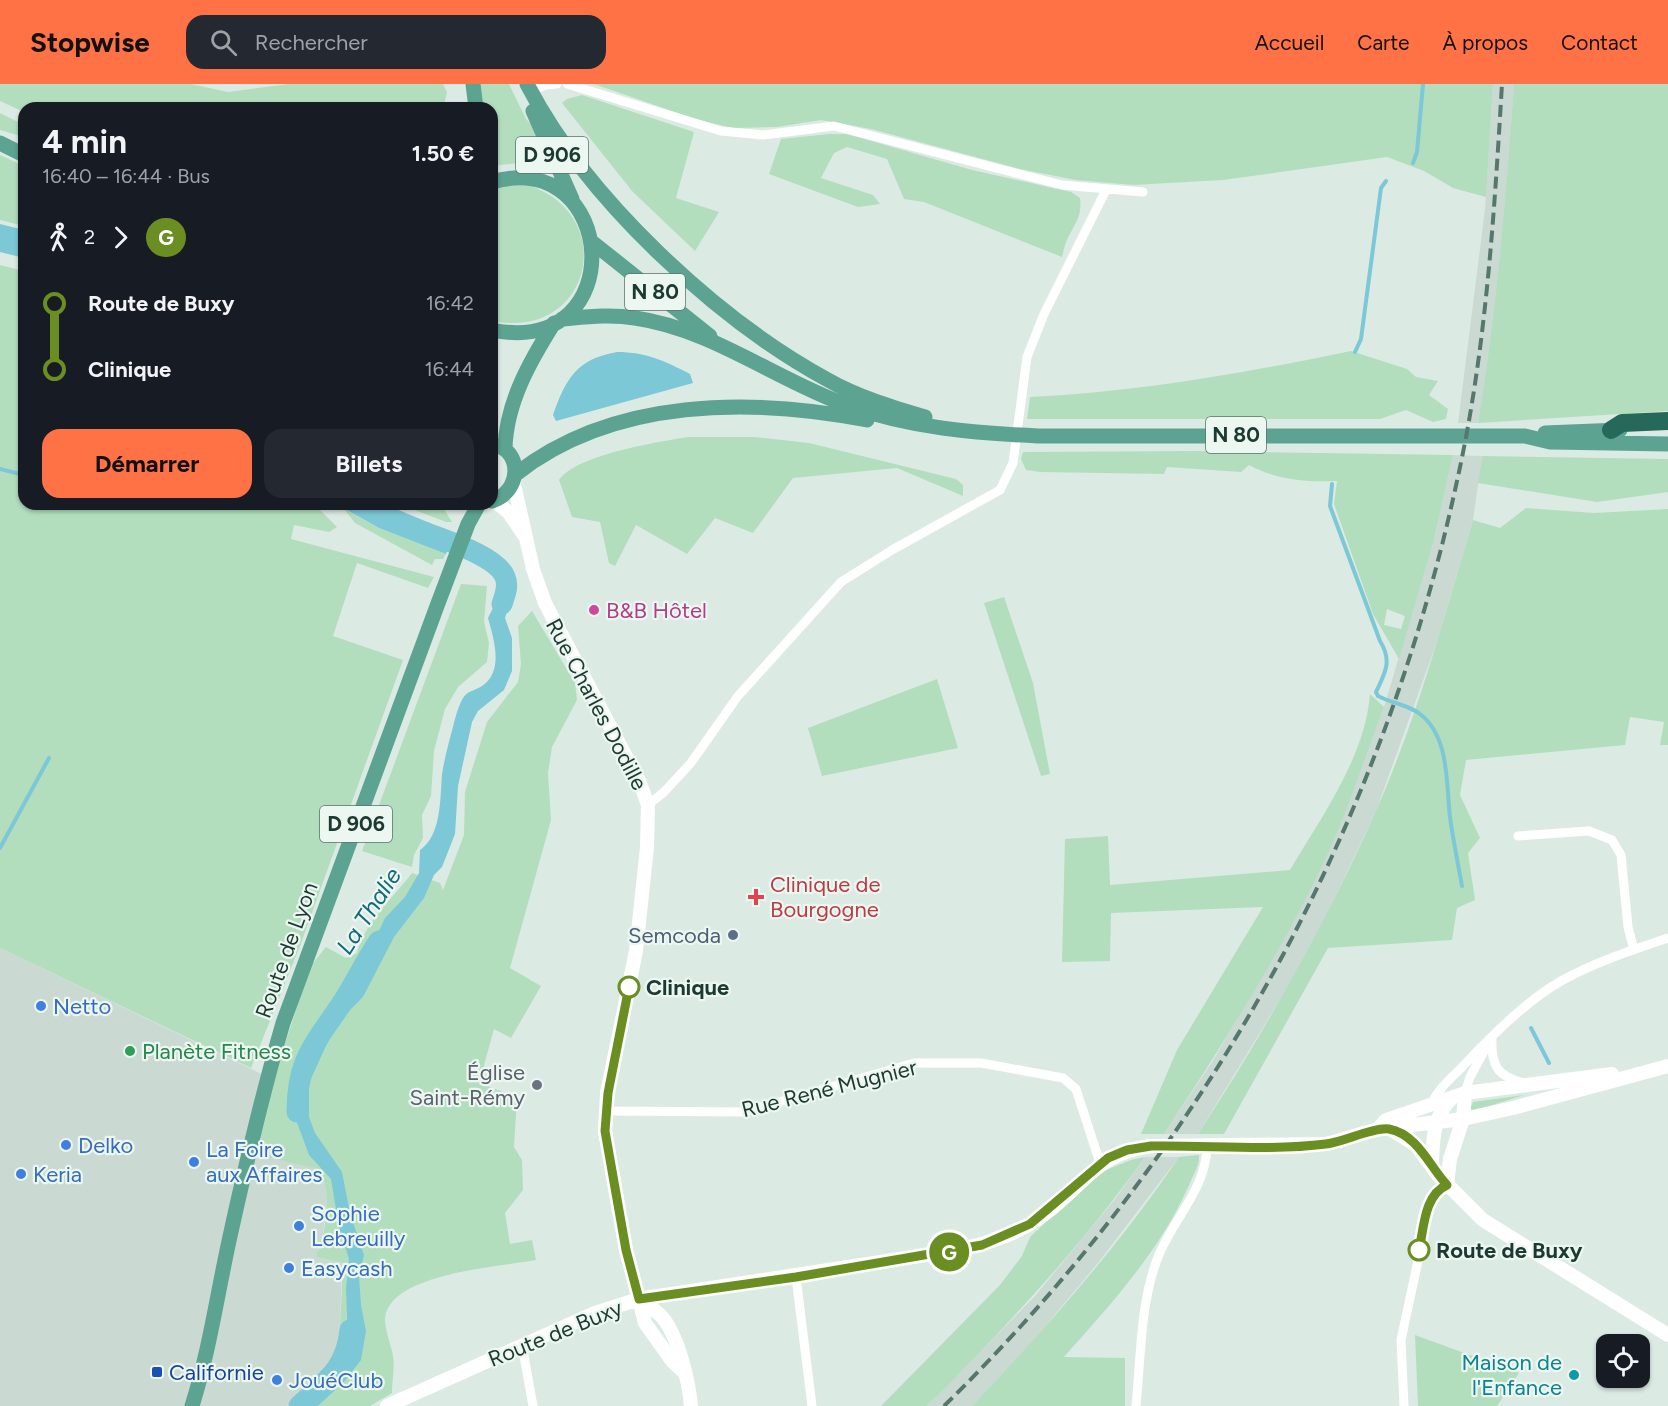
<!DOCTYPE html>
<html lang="fr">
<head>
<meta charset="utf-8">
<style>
  :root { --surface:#171b24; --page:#242831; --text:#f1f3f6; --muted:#9ea1a6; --accent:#ff7245 }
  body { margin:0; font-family:Figtree,sans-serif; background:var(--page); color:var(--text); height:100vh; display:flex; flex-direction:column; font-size:22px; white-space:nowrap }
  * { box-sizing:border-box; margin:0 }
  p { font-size:20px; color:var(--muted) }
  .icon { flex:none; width:33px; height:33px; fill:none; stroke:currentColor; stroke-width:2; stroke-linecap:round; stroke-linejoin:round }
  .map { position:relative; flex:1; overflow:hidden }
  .panel { position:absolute; left:18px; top:18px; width:480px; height:408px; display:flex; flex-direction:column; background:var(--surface); border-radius:18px; box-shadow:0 2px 4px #0004 }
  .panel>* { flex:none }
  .badge { padding:0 12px; border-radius:20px; font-size:21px; line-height:39px }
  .fabs { position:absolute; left:1596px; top:1250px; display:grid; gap:12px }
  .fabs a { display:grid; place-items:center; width:54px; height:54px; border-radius:12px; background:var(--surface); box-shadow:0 2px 4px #0004; font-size:30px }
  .map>.badge { position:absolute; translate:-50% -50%; box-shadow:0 0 0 3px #fff }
  .legs { display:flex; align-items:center; gap:9px; height:66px; padding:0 24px; font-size:20px }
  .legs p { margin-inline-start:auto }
  .headline { display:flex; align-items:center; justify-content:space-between; height:102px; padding:0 24px }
  h1 { font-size:33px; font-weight:700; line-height:45px }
  .cta { display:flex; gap:12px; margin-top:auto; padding:12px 24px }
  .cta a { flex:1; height:69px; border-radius:18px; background:var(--accent); color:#111; font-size:24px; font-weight:700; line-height:69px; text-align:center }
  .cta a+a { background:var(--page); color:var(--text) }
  ul { padding:0 24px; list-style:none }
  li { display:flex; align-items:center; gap:21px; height:66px; font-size:22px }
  li i { display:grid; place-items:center; width:9px; height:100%; margin:0 8px; background:currentColor }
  li i::after { content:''; width:15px; height:15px; margin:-8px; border:4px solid; border-radius:50%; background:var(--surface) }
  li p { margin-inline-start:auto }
  li:first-child i { background:linear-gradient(#0000 50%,currentColor 0) }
  li:last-child i { background:linear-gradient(currentColor 50%,#0000 0) }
  header { display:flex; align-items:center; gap:36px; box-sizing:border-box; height:84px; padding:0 30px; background:var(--accent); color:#111 }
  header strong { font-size:28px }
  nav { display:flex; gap:33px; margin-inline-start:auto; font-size:21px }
  .search { width:420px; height:54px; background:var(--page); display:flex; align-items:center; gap:15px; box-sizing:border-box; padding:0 21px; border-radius:18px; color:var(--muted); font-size:22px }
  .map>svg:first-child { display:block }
  .built { fill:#cadad3 }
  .green { fill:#b2debe; fill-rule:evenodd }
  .water { fill:#7dc8d6 }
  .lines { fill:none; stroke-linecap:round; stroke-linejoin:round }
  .stream { stroke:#7dc8d6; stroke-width:4 }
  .river { stroke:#7dc8d6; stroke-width:21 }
  .street { stroke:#fff; stroke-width:9 }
  .secondary { stroke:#fff; stroke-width:14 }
  .primary { stroke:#5ca491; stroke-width:15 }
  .highway { stroke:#26695b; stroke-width:18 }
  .rail { stroke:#56776e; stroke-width:4; stroke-dasharray:12 6; stroke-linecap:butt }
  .line-1-casing { stroke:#fff; stroke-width:14 }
  .line-1 { stroke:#6b8e23; stroke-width:9 }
  .hotel-dot { fill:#d1479c; stroke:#ecf7f1; stroke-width:2 }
  .health-dot { fill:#e0444e; stroke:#ecf7f1; stroke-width:2 }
  .service-dot { fill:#5c6f8a; stroke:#ecf7f1; stroke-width:2 }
  .stop-1-dot { fill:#fff; stroke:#6b8e23; stroke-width:3 }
  .shop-dot { fill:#3f7fe0; stroke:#ecf7f1; stroke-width:2 }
  .leisure-dot { fill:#2e9e5b; stroke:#ecf7f1; stroke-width:2 }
  .worship-dot { fill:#6b7280; stroke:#ecf7f1; stroke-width:2 }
  .transit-dot { fill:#1a4fb4; stroke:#ecf7f1; stroke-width:2 }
  .culture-dot { fill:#0f9aa8; stroke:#ecf7f1; stroke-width:2 }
  .labels { text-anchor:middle; stroke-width:4.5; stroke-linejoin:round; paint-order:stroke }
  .shield { fill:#ecf7f1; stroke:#5b736b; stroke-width:1.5 }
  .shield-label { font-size:21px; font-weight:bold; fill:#1d3a32 }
  .hotel-label { font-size:22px; fill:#b23c85; stroke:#ecf7f1; text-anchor:start }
  .street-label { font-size:22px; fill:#1d3a32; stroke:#ecf7f1 }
  .health-label { font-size:22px; fill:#be3a42; stroke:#ecf7f1; text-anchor:start }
  .service-label { font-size:22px; fill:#4e5e75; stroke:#ecf7f1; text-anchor:end }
  .stop-label { font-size:22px; font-weight:bold; fill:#1d3a32; stroke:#ecf7f1; text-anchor:start }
  .shop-label { font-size:22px; fill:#366cbe; stroke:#ecf7f1; text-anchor:start }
  .leisure-label { font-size:22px; fill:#27864d; stroke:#ecf7f1; text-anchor:start }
  .worship-label { font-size:22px; fill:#5b616d; stroke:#ecf7f1; text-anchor:end }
  .culture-label { font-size:22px; fill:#0d838f; stroke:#ecf7f1; text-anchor:end }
  .transit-label { font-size:22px; fill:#164399; stroke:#ecf7f1; text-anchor:start }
  .water-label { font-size:24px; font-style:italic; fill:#126a7b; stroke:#ecf7f1 }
</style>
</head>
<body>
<header>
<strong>Stopwise</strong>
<div class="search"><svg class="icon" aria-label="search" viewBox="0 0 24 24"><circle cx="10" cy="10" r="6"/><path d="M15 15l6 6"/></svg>Rechercher</div>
<nav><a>Accueil</a><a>Carte</a><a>À propos</a><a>Contact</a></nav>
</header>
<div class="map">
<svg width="1668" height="1322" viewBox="0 0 1668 1322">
  <rect width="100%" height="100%" fill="#dceae4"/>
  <!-- built -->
  <path class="built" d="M1493,0H1514L1506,123L1493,253L1478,339H1458L1485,125Z
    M1453,371L1482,372L1473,436L1438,555L1376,727L1308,870L1198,1050H1164L1212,978L1263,891L1323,779L1384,623L1434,456Z
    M0,864L274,996L314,1083L319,1085L326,1097L327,1120L321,1165L316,1168L317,1173L342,1179L340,1243L334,1276L287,1322H0Z
    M1145,1073H1179L1098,1179L1027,1264L972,1322H927L1035,1212L1115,1115Z"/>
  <!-- green -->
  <path class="green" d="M0,0H191L228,8L289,0H443L447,8L444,21L429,24H24V28L0,17Z
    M479,0H509L526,35L537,46L554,87L528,78L492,82V24H483Z
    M594,0H1493L1486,113L1453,104L1424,87L1387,73L1223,96L1133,101L1076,96L1020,85L871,45L821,36L777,43L733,44L698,36Z
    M1514,0H1668V327L1478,339C1497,227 1506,114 1514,0Z
    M582,11L694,48L676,114L719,128L695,167L632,107L562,19L567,15Z
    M0,29L24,41V53L0,46Z
    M829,50H847L972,86L1071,108L1080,114C1082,131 1077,136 1070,150C1066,156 1064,165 1062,173L924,118L904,115L887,75L847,63L834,69L821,94L873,111L880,120L858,123L769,90L781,55Z
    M0,71L24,82V142L0,136Z
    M525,100C621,129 592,257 492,237V103Z
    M0,181L24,187V420H314L337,443L329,448L294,441L291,455L434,493L428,504L357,479L333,552L403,576L300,862L251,984L0,864Z
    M1351,267L1407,285L1416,293L1438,297L1429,311L1448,325L1446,335L1433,338L1406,326L1380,335H1027L1030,313C1138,308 1244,289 1351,267Z
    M688,353H755L809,359L956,395L963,401V412L897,384L793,394L753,449L715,434L687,470L636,441L615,482L609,479L600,438L572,433L559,396C576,371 657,358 688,353Z
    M1197,367L1453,371L1434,456L1399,575L1373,530L1334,420L1337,397C1305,398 1277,396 1249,381L1241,388L1167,383L1164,390L1040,388L1026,386L1021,375L1023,368ZM1387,525L1405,532L1401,545L1384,541Z
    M1482,372L1668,375V408L1597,418L1478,399Z
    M399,420H441L452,438H446Z
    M1526,424L1594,429L1668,425V661H1660L1664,638L1630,633L1625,661L1466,676L1460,711L1480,754L1468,769L1475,816L1457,824L1452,856L1328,864L1224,1050H1198C1265,947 1325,841 1375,729C1417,635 1444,534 1473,436L1500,444Z
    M344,425L379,444L446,470L443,475H435L432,481L355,439Z
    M461,500L487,502L484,538L489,559L487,578L458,603L445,625L434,667L431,712L422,731L423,754L414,771L412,783L362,767Z
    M1004,513L1033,599L1050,690L1041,692L984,519Z
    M532,527L575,599L577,616L552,663L548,689L551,736L510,884L541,902L511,954L494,945L484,981L487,1002L517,1013L514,1063L522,1076L523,1106L505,1129L510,1160L532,1156L536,1176C500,1183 388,1189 385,1235C385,1247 391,1260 393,1272C395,1283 392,1297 392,1309L370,1322H318L344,1298L360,1276H334L340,1243L343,1179L317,1173L316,1168L321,1165C325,1138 333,1110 319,1085L266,1073L261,1052L280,975L310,883L326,863L346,874L357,869C365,838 393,814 412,789L440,799L443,806L464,751L465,708L487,638L518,598L521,580L518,542Z
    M937,595L958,664L822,692L808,644Z
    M1370,610L1384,623C1364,675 1347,730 1323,780C1278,874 1221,963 1164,1050H1141L1177,966L1263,823L1111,829L1110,877L1062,878L1065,755L1108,752L1110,801L1290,786C1322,732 1365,673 1370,610Z
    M1524,1011L1474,1027L1470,1025L1473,1018Z
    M1199,1071C1200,1081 1193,1091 1189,1101C1160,1167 1111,1220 1064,1273L1125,1274V1322H972C1046,1244 1119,1162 1179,1073Z
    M1145,1073C1080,1164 1006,1243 927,1322H881L1000,1201L1022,1172L1030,1153L1081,1105L1101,1088L1131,1076Z
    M1415,1251L1519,1289L1497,1322H1418Z"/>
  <!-- water -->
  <path class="water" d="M0,140L24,146V174L0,168Z
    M617,268C646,268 665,277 690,290L693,299L556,337L553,331C566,294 577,275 617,268Z
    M336,420H384L454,449L446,470L379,444Z
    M473,456L492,466L507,480L496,491L487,482L466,474Z
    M513,488L515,502L505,534L512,554V587L504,606L478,627L472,638L458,702L455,750L442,783L434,791L424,814L394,853L363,913L342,934L332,949L309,999V1033L315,1049L342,1088L350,1129L364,1171L359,1193L361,1221L366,1247L361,1276L344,1298L318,1322H299L335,1288L345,1274L348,1260L346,1204L349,1175L339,1143L331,1095L309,1071L296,1036L295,1009L303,982L320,946L354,900L385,834L405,813L419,789L420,766C442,751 440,713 442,690C444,678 447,665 450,654C454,641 456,626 463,614C468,606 475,607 482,602C505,587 493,553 488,534L496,518L501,497Z"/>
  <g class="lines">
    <!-- stream -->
    <path class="stream" d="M1413,79L1417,68L1423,0
      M1355,268L1361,255L1381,104L1386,97
      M0,385L24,391
      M1332,400L1330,422L1380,557C1392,576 1386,588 1376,608L1378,612C1391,619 1409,621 1420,630C1450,653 1446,700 1450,733C1453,756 1458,779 1462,802
      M0,764L49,674
      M1531,944L1549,979"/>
    <!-- river -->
    <path class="river" d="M424,448C444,456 497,472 505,493C509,502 505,511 502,520
      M297,1028C297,973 316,959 344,916C356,897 366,876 379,857
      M299,1322C326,1297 346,1285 350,1246"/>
    <!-- street -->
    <path class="street" d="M567,0L721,47L763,51L834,42L1062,101L1143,108
      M531,7L545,1L557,0
      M648,721L664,708L690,680L738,612L841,498L892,466L1000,406L1013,379L1027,273L1044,230L1106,106
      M1518,752L1589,747L1612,756L1621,771L1628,843L1634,866
      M1492,954C1491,981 1496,992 1524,999
      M1465,1009L1470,993L1489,958
      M1432,1019C1440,1002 1452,994 1464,981C1492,951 1526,917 1561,897C1595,878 1632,866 1668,854
      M606,1027L744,1028L914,979H981L1063,994L1076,1005L1100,1079
      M796,1193L812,1322
      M522,1261L533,1322
      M1136,1322C1141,1273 1140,1219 1158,1173C1173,1135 1207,1104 1207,1061
      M1404,1322L1401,1256L1431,1116L1436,1108L1447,1101"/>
    <!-- secondary -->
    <path class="secondary" d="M514,400L533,485L545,519L640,699L648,721L647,763L636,867L607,1009L605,1047L626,1166L645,1239L672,1277L684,1288
      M494,416L509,429L524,451
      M1378,1045L1386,1036L1465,1009L1612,990
      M1390,1045L1416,1061L1438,1091L1483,1136L1668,1251
      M1432,1079C1433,1054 1433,1031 1453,1013
      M1447,1101L1450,1075L1463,1035L1465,1009
      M639,1215C646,1221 656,1226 662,1233C678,1251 689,1298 691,1322
      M387,1322L595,1229L639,1215L952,1167C986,1160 1017,1151 1045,1130C1085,1100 1097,1069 1151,1062L1327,1060L1378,1045L1463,1035L1513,1024L1668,982"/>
    <!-- primary -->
    <path class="primary" d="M473,0L476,24
      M527,0C586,114 716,235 828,296C858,313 892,323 925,333
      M533,27L572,115
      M0,59L24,71
      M492,98C617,62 633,274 492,246
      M592,158L710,252
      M562,235C586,233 610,230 635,234C712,245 776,296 849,322C911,344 974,349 1038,352H1525L1550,358L1668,360
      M1545,349L1620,346
      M492,360C524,366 521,408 492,417
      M505,365C506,319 530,277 554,239
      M516,390C614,313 752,314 867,336
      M192,1322C209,1268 217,1212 229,1157C245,1084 262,1011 283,939L437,522L468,440L479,420"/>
    <!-- highway -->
    <path class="highway" d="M1611,346L1622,339L1668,337"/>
    <!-- rail -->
    <path class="rail" d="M944,1322C1202,1069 1381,750 1457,397C1486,267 1494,133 1502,0"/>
  </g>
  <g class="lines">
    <defs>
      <path id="line-1" d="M629,903L608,1009L605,1047L626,1166L639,1215L796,1193L982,1161L1030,1140L1108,1074L1127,1066L1151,1062C1208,1061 1270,1067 1326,1060C1344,1058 1373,1043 1389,1045C1417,1050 1430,1083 1447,1101C1424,1111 1424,1144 1419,1166"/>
    </defs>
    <!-- line-1 casing -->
    <use href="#line-1" class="line-1-casing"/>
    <!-- line-1 -->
    <use href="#line-1" class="line-1"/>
  </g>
  <!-- markers -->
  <circle class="hotel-dot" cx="594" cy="526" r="6"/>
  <path class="health-dot" d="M753 804h6v6h6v6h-6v6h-6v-6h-6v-6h6z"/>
  <circle class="service-dot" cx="733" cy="851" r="6"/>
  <g class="stop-1-dot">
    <circle cx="629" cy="903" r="10"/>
    <circle cx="1419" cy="1166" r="10"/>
  </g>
  <g class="shop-dot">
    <circle cx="41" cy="922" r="6"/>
    <circle cx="66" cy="1061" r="6"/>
    <circle cx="194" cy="1078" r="6"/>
    <circle cx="21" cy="1090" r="6"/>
    <circle cx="299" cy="1142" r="6"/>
    <circle cx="289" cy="1184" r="6"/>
    <circle cx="277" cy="1296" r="6"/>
  </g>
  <circle class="leisure-dot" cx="130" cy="967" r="6"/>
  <circle class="worship-dot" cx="537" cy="1001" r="6"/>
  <rect class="transit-dot" x="151" y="1282" width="12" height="12" rx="3"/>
  <circle class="culture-dot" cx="1574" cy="1291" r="6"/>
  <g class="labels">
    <!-- shield labels -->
    <g class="shield">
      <rect x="516" y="53" width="72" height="36" rx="4.5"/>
      <rect x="625" y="190" width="60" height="36" rx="4.5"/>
      <rect x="1206" y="333" width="60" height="36" rx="4.5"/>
      <rect x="320" y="722" width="72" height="36" rx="4.5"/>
    </g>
    <g class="shield-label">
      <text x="552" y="78">D 906</text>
      <text x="655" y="215">N 80</text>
      <text x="1236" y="358">N 80</text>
      <text x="356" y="747">D 906</text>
    </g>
    <!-- hotel labels -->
    <g class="hotel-label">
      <text x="606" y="534">B&amp;B Hôtel</text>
    </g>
    <!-- street labels -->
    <g class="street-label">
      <text transform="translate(597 620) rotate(62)" y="8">Rue Charles Dodille</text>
      <text transform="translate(286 866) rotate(-70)" y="8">Route de Lyon</text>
      <text transform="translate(829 1004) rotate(-14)" y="8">Rue René Mugnier</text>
      <text transform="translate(555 1249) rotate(-22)" y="8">Route de Buxy</text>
    </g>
    <!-- health labels -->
    <g class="health-label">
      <text x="770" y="808">Clinique de<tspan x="770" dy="25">Bourgogne</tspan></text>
    </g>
    <!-- service labels -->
    <g class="service-label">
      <text x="721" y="859">Semcoda</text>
    </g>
    <!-- stop labels -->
    <g class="stop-label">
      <text x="646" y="911">Clinique</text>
      <text x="1436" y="1174">Route de Buxy</text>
    </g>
    <!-- shop labels -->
    <g class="shop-label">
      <text x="53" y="930">Netto</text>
      <text x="78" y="1069">Delko</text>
      <text x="206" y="1073">La Foire<tspan x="206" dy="25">aux Affaires</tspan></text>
      <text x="33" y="1098">Keria</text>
      <text x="311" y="1137">Sophie<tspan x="311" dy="25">Lebreuilly</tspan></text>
      <text x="301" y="1192">Easycash</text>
      <text x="289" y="1304">JouéClub</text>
    </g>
    <!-- leisure labels -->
    <g class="leisure-label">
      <text x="142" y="975">Planète Fitness</text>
    </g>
    <!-- worship labels -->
    <g class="worship-label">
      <text x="525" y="996">Église<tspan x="525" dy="25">Saint-Rémy</tspan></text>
    </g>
    <!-- culture labels -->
    <g class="culture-label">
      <text x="1562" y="1286">Maison de<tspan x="1562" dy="25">l'Enfance</tspan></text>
    </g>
    <!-- transit labels -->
    <g class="transit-label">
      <text x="169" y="1296">Californie</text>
    </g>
    <!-- water labels -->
    <g class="water-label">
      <text transform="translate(369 827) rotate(-57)" y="8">La Thalie</text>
    </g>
  </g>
</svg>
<div class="fabs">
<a><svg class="icon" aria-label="locate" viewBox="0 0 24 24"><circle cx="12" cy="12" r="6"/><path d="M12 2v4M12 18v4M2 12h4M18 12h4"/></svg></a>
</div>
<b class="badge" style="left:949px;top:1168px;background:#6b8e23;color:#fff">G</b>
<section class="panel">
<div class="headline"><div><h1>4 min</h1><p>16:40 – 16:44 · Bus</p></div><b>1.50 €</b></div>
<div class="legs"><svg class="icon" aria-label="walk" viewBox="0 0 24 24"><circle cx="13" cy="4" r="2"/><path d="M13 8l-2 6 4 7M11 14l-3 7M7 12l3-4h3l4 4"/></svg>2<svg class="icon" aria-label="forward" viewBox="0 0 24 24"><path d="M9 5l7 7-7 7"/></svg><b class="badge" style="background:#6b8e23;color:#fff">G</b></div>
<ul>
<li><i style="color:#6b8e23"></i><b>Route de Buxy</b><p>16:42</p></li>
<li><i style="color:#6b8e23"></i><b>Clinique</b><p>16:44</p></li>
</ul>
<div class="cta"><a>Démarrer</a><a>Billets</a></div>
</section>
</div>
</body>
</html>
